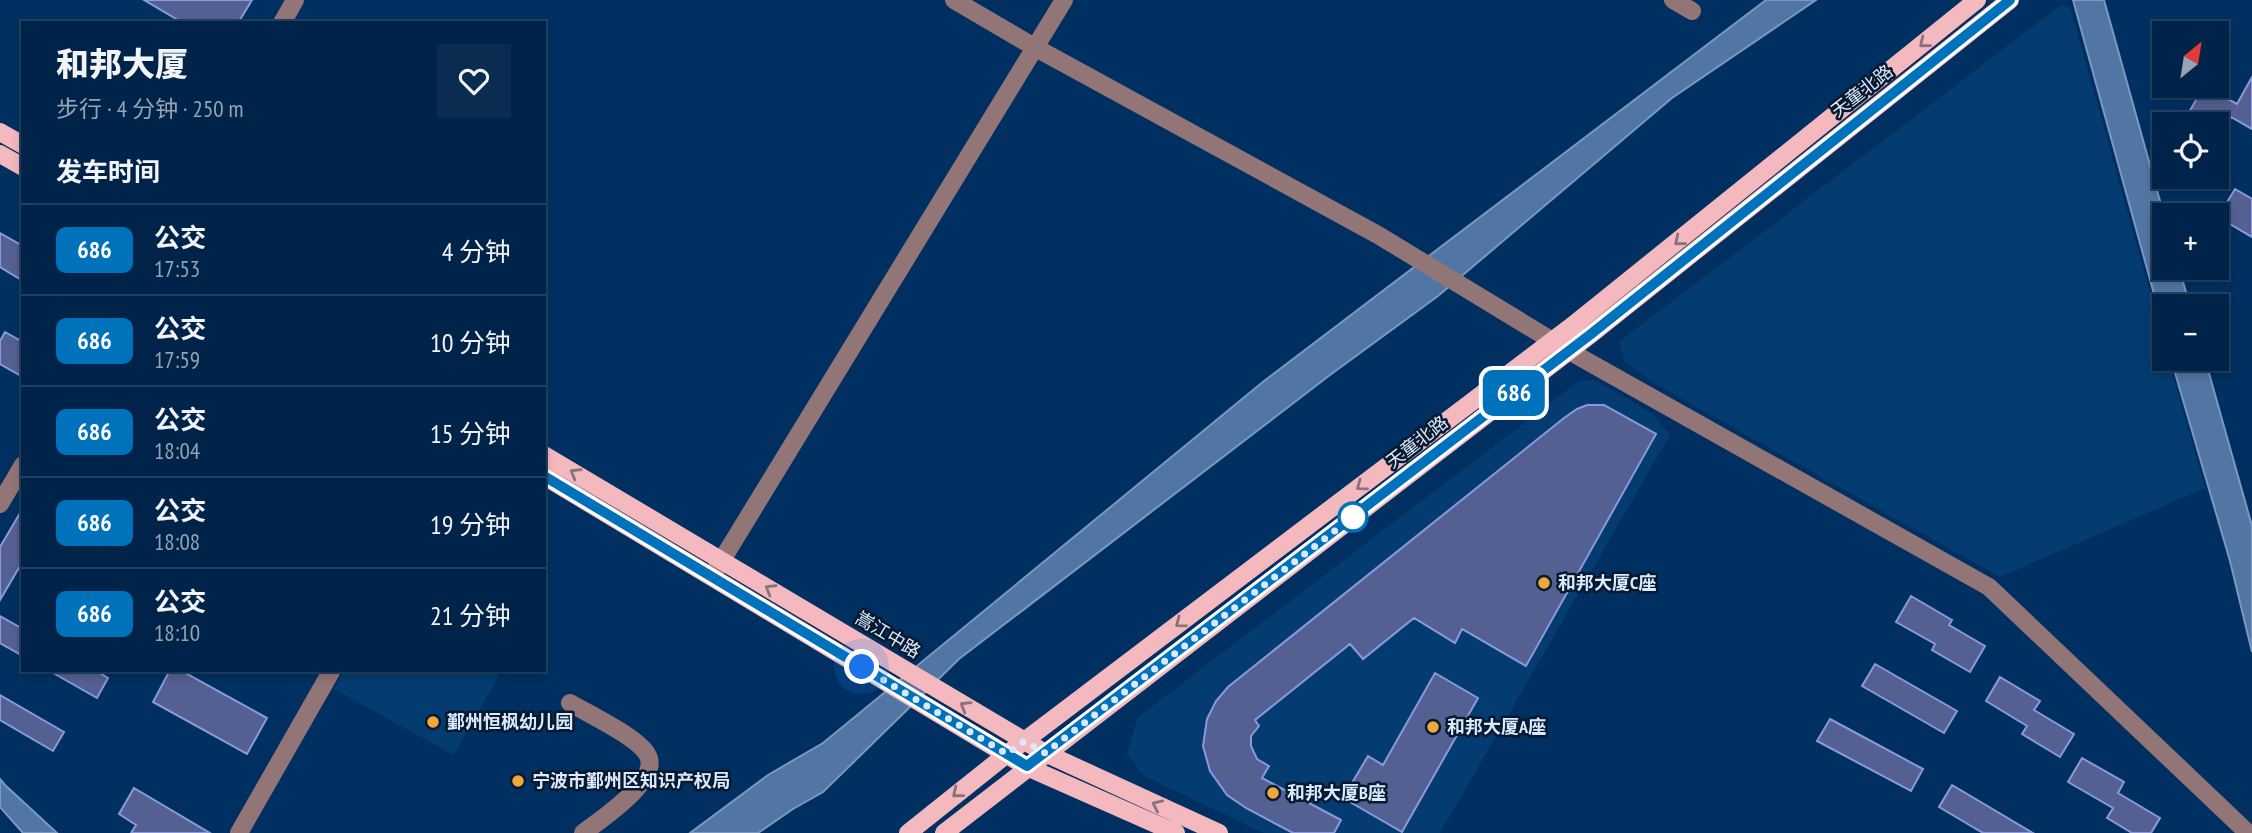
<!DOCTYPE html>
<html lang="zh">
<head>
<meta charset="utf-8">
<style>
  :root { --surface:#002449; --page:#0a2c50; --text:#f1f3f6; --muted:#95a4b4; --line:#224161 }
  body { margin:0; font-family:"PT Sans Narrow","Noto Sans SC",sans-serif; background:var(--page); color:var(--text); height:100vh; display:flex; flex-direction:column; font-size:26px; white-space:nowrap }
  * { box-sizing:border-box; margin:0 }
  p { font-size:23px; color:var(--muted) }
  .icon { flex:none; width:38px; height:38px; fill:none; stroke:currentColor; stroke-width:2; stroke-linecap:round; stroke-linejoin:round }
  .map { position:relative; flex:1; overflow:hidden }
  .panel { position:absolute; left:21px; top:21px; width:525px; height:651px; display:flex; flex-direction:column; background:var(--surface); border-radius:0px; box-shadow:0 4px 10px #0003,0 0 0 2px var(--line) }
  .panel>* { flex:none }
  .badge { padding:0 14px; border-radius:10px; font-size:24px; line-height:46px }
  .needle { width:46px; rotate:30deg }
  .tools { position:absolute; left:2152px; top:21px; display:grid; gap:14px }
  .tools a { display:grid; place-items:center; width:77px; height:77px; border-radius:0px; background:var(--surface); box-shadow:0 4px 10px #0003,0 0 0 2px var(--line); font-size:35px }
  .you { position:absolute; width:35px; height:35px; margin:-18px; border:5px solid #fff; border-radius:50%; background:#1a73e8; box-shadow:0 0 0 10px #1a73e833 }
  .map>.badge { position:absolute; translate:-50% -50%; box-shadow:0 0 0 4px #fff }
  h2 { padding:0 35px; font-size:26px; line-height:63px }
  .round { display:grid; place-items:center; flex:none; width:74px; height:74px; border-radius:0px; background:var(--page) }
  .overview { display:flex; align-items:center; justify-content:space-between; height:119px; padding:0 35px }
  h1 { font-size:33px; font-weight:800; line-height:52px }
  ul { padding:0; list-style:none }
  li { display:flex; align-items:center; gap:21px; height:91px; padding:0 35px; border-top:2px solid var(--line) }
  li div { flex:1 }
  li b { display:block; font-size:26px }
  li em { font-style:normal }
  li .badge { min-width:77px; font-weight:700; text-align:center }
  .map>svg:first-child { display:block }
  .built { fill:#043c72 }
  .water { fill:#5276a3; stroke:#7b98be; stroke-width:2 }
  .building { fill:#556092; stroke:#8a99db; stroke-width:2 }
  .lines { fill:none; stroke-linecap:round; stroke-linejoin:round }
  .minor { stroke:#927577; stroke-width:18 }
  .major { stroke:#f4b9be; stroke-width:18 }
  .oneway { stroke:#89717e }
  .line-casing { stroke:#fff; stroke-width:16 }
  .line { stroke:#0072bc; stroke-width:10 }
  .walk { stroke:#dae9fc; stroke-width:7; stroke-dasharray:0 12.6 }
  .stop-dot { fill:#fff; stroke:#0072bc; stroke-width:3.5 }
  .poi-dot { fill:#eea83c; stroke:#07192f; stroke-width:2.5 }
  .labels { text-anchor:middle; stroke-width:5; stroke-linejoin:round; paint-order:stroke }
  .street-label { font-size:18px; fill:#dae9fc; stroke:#07192f }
  .poi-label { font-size:18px; font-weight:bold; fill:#dae9fc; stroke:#07192f; text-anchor:start }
</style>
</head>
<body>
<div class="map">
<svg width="2252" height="833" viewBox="0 0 2252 833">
  <rect width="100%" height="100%" fill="#003061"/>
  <!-- built -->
  <path class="built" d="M2060,6L2070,7L2165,346V359H2168L2205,488L2000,577L1654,383L1624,361L1619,342Z
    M1595,380L1654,415L1670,435L1440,833H1264L1144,776L1127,754L1138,717L1579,381Z
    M345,670H502L454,755L334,689Z"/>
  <!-- water -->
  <path class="water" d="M1766,0H1816L1672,98L1438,296L1330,375L959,659L823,792L793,809L758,833H690L768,775L823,743L1264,381Z
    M2073,0H2104L2165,219V268H2179L2190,306H2165V334Z
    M2171,359H2205L2252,526V652L2230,561Z
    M0,779L5,785L57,833H23L0,807Z"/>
  <!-- building -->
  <path class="building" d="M144,0H252L238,23H183Z
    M2252,77V129L2231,117L2227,124H2207L2188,114L2204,86L2237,104Z
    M2235,189L2252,199V237L2218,217Z
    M0,233L23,246V281L0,267Z
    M5,332L23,342V377L0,364V341Z
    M1587,405H1604L1656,434L1526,666L1462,629L1455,643L1414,618L1363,659L1350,644L1255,720L1259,726L1251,736V746L1257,759L1269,766L1262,778L1341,820L1334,833H1293L1246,808L1227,795L1210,771L1203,746L1207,719L1216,701L1228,687L1564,418L1577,409Z
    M23,508V561L0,600V547Z
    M1911,596L1952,620L1949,625L1985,646L1970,672L1932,650L1935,644L1896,622Z
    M0,616L23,629V656L0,643Z
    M1875,664L1957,711L1944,733L1862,686Z
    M48,670H95L108,678L97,698Z
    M170,670H180L267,718L247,754L153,702Z
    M1435,673L1478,698L1402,832L1343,798L1368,756L1383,765Z
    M2000,677L2040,701L2034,710L2074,734L2060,757L2022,734L2027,726L1986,701Z
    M0,695L64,732L53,751L0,720Z
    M1830,719L1923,769L1911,791L1817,741Z
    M2082,758L2124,782L2118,793L2160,818L2151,833H2132L2107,818L2113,808L2068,782Z
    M1952,785L2033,833H1983L1939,807Z
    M134,788L210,833H131L136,825L119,814Z"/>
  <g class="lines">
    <!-- minor -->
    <path class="minor" d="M954,0L1036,48L1378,235L1569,351L1989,587L2248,833
      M1673,0L1692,11
      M282,23L295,0
      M0,504L23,465
      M714,573L1064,0
      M570,703C589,714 637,737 647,754C663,779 600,820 583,833
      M239,833L332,670"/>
    <!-- major -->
    <path class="major" d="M0,132L23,145
      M0,154L23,167
      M544,455L1045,753L1219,833
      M544,476L1027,767L1176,833
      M908,833L1007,754L1572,326L1977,0
      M944,833L1591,334L2010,0"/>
  </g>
  <!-- one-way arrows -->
  <defs><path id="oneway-chevron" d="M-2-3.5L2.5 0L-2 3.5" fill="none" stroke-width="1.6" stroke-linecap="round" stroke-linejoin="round" transform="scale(1.75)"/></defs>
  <g class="oneway">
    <use href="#oneway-chevron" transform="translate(1924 43) rotate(141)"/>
    <use href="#oneway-chevron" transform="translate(1679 241) rotate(141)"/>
    <use href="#oneway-chevron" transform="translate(575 473) rotate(-149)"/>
    <use href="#oneway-chevron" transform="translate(1361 486) rotate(143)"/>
    <use href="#oneway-chevron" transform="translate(770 589) rotate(-149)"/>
    <use href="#oneway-chevron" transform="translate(1180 623) rotate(143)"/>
    <use href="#oneway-chevron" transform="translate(965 706) rotate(-149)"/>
    <use href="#oneway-chevron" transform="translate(957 793) rotate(141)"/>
    <use href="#oneway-chevron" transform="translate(1157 805) rotate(-155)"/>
  </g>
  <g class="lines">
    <defs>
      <path id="line" d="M544,476L1027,766L1591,334L2010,0"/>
    </defs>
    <!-- line casing -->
    <use href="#line" class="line-casing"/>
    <!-- line -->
    <use href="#line" class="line"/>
    <!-- walk -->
    <path class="walk" d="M862,667L1007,754L1024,741L1045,753L1353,517"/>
  </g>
  <!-- markers -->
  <circle class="stop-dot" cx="1353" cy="517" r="14"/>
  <g class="poi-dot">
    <circle cx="1544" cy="583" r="7"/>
    <circle cx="433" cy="722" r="7"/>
    <circle cx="1433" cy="727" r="7"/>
    <circle cx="518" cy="781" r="7"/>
    <circle cx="1273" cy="793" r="7"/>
  </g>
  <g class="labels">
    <!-- street labels -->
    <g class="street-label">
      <text transform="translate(1862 91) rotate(-38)" y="6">天童北路</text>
      <text transform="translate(1417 442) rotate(-38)" y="6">天童北路</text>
      <text transform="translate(888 635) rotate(31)" y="6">嵩江中路</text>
    </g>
    <!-- poi labels -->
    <g class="poi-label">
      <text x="1558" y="589">和邦大厦C座</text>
      <text x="447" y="728">鄞州恒枫幼儿园</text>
      <text x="1447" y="733">和邦大厦A座</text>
      <text x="532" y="787">宁波市鄞州区知识产权局</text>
      <text x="1287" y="799">和邦大厦B座</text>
    </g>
  </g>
</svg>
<div class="tools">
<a><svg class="needle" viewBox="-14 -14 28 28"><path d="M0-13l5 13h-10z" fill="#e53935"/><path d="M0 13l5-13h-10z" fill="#95a4b4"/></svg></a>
<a><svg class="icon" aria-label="locate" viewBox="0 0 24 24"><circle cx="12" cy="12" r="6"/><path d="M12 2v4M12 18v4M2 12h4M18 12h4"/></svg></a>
<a>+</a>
<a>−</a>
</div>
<div class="you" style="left:862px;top:667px"></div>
<b class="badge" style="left:1514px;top:393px;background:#0072bc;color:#fff">686</b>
<section class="panel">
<div class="overview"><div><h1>和邦大厦</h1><p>步行 · 4 分钟 · 250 m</p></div><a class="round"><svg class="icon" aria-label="heart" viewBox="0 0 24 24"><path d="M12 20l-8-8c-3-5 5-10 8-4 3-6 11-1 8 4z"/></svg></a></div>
<h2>发车时间</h2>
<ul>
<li><span class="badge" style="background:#0072bc;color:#fff">686</span><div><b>公交</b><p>17:53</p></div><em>4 分钟</em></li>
<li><span class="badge" style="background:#0072bc;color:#fff">686</span><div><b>公交</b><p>17:59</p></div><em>10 分钟</em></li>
<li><span class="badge" style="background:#0072bc;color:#fff">686</span><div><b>公交</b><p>18:04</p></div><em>15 分钟</em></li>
<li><span class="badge" style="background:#0072bc;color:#fff">686</span><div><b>公交</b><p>18:08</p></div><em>19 分钟</em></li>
<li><span class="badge" style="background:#0072bc;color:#fff">686</span><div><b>公交</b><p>18:10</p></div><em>21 分钟</em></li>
</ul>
</section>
</div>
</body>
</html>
